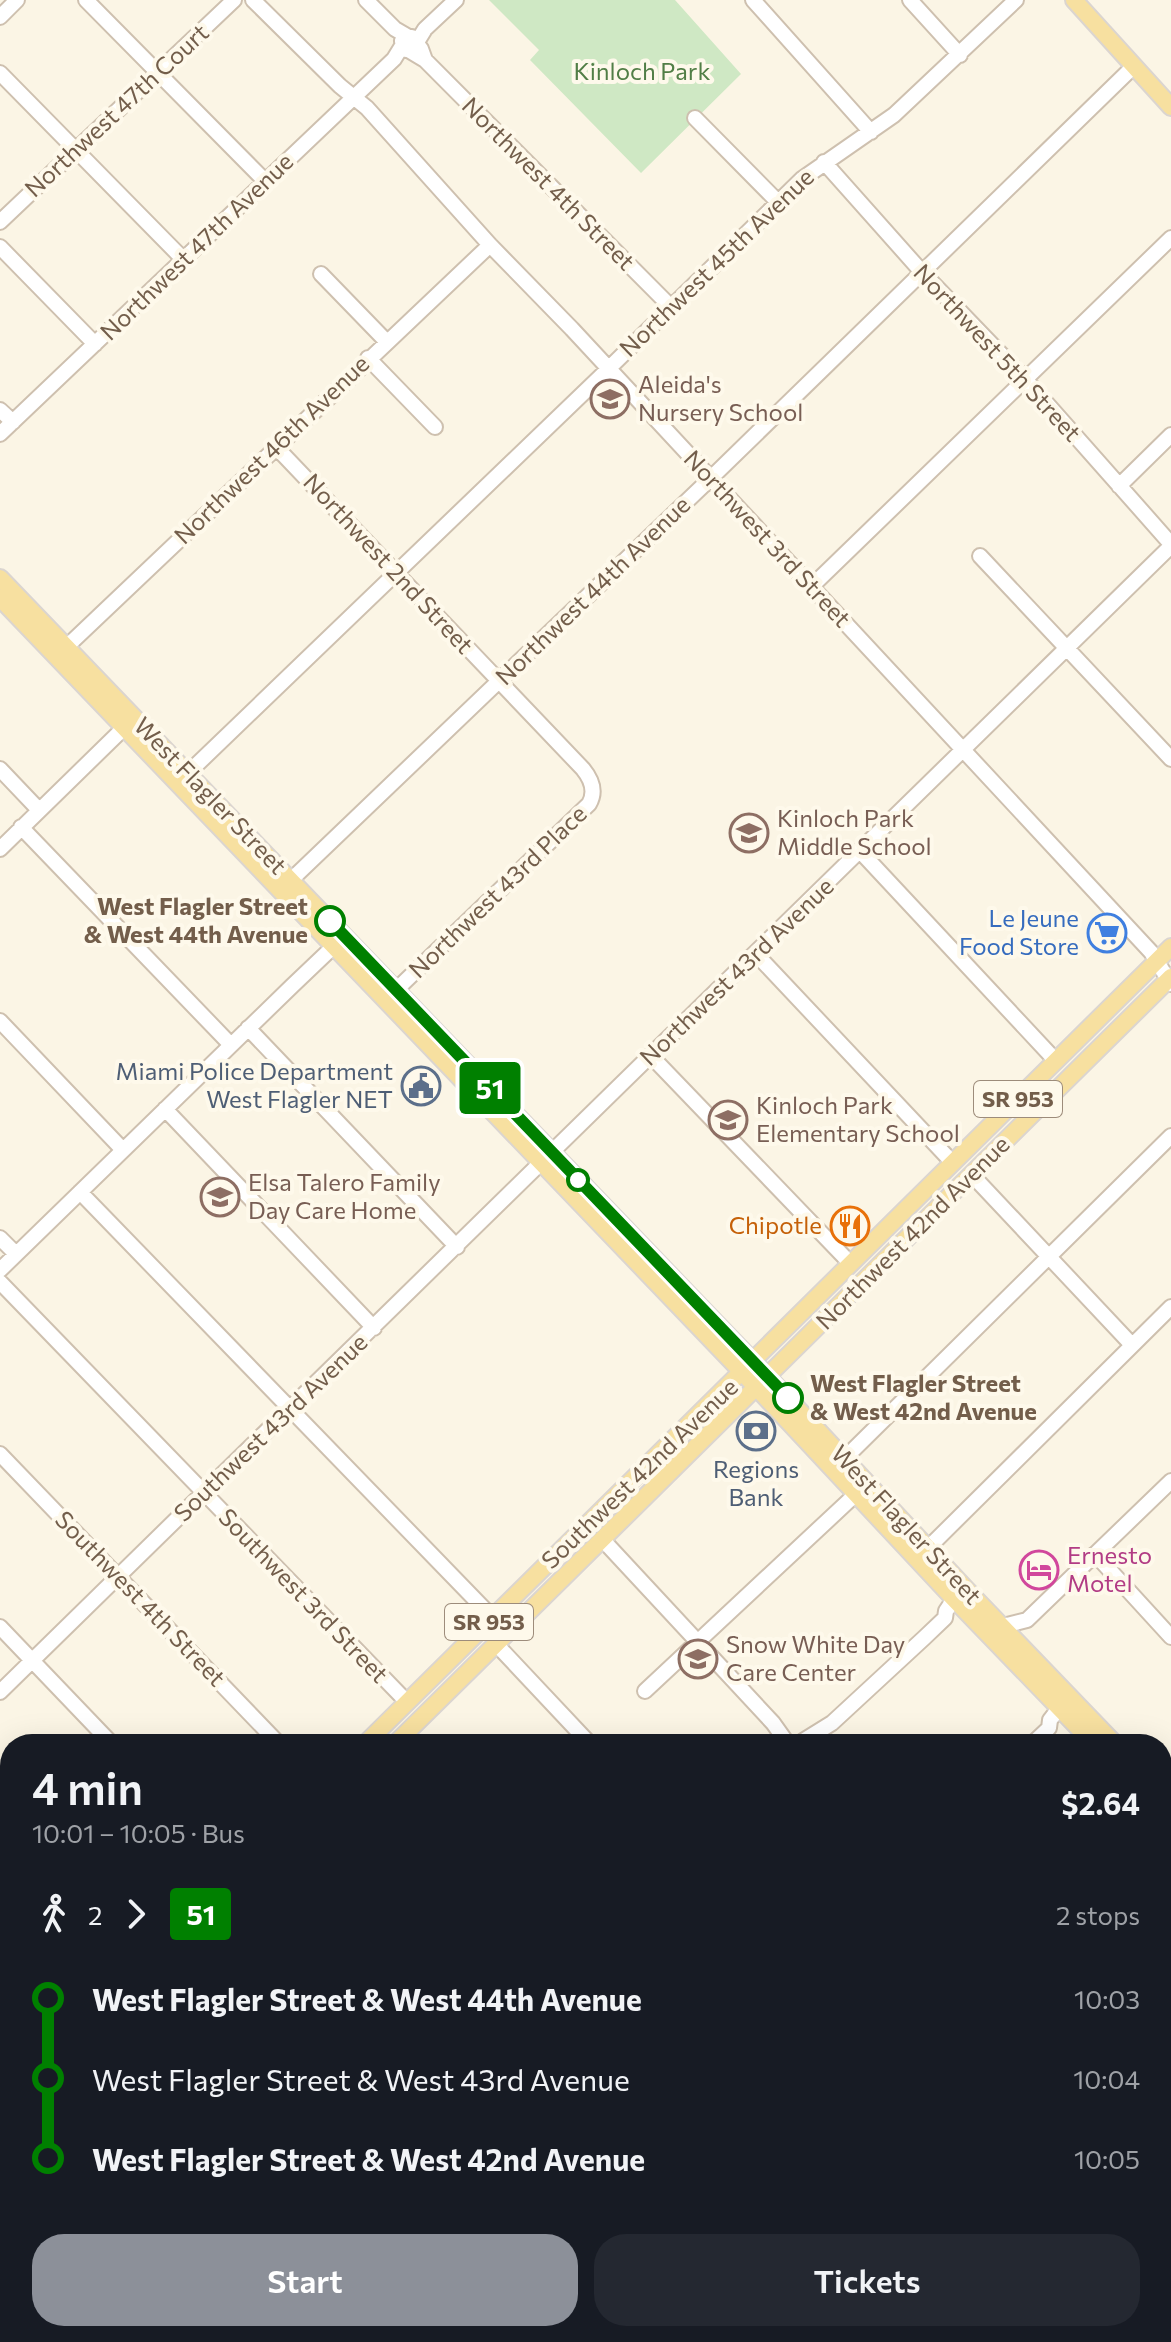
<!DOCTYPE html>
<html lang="en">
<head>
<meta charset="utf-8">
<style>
  :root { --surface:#171b24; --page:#242831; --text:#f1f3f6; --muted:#9ea1a6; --accent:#8c9099 }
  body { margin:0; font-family:Commissioner,sans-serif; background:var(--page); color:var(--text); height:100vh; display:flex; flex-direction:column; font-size:30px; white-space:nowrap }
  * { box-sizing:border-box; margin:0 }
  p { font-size:26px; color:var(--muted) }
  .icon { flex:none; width:44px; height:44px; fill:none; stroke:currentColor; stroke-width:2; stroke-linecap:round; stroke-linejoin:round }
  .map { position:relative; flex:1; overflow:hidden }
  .drawer { position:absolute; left:0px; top:1734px; width:1172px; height:608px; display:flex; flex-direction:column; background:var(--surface); border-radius:32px 32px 0 0; box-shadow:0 8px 32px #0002 }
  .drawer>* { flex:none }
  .badge { padding:0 16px; border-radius:6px; font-size:28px; line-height:52px }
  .map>.badge { position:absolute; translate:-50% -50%; box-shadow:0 0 0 4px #fff }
  .legs { display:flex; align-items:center; gap:12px; height:88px; padding:0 32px; font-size:26px }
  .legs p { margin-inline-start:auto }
  .overview { display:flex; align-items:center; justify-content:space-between; height:136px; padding:0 32px }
  h1 { font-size:44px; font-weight:600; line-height:60px }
  .button { display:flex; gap:16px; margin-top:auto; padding:16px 32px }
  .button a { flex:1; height:92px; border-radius:32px; background:var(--accent); color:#fff; font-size:32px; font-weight:600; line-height:92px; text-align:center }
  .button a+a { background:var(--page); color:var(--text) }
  ul { padding:0 32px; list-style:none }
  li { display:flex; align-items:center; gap:28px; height:80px; font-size:30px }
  li i { display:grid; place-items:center; width:12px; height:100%; margin:0 10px; background:currentColor }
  li i::after { content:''; width:20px; height:20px; margin:-10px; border:6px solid; border-radius:50%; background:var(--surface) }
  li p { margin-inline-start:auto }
  li:first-child i { background:linear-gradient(#0000 50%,currentColor 0) }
  li:last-child i { background:linear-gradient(currentColor 50%,#0000 0) }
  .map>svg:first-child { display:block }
  .green { fill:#cfe8c4 }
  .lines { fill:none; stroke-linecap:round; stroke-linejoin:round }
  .minor-casing { stroke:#cec0af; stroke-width:18 }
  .major-casing { stroke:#dbd5d0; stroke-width:20 }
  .minor { stroke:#fff; stroke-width:14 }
  .major { stroke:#f7e0a0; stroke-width:16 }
  .line-1-casing { stroke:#fff; stroke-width:18 }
  .line-1 { stroke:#008000; stroke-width:12 }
  .stop-1-dot { fill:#fff; stroke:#008000; stroke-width:4 }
  .labels { text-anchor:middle; stroke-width:8; stroke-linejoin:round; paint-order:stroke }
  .shield { fill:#fef9eb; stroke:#9d8c7b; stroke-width:2 }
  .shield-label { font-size:22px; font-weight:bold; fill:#735e4b }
  .park-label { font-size:24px; fill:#517e46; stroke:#fef9eb }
  .street-label { font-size:24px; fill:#735e4b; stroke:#fef9eb }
  .education-label { font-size:24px; fill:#785e54; stroke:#fef9eb; text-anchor:start }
  .stop-label { font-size:24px; font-weight:bold; fill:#735e4b; stroke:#fef9eb; text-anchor:end }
  .shop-label { font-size:24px; fill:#366cbe; stroke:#fef9eb; text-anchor:end }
  .service-label { font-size:24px; fill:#4e5e75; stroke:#fef9eb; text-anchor:end }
  .food-label { font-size:24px; fill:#c56008; stroke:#fef9eb; text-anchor:end }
  .hotel-label { font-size:24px; fill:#b23c85; stroke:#fef9eb; text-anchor:start }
</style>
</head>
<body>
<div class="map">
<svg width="1171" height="2342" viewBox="0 0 1171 2342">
  <rect width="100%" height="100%" fill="#fbf5e5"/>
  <!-- green -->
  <path class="green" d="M489,0H675L741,74L641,173L530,60L539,50Z"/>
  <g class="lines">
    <defs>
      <path id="minor" d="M86,0L265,181
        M253,0L340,86L367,108L490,245L572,329L1151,952L1171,984
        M366,0L395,29L407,36
        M753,0L871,132
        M910,0L960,55
        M0,17L17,0
        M417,42L425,29L456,0
        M406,50L402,41L405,37H412L421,49L425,60
        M410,51L425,60L671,307
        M0,73L183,259
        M695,118L778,202
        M824,162L921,271L1025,379L1171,544
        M0,222L234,0
        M0,247L95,344
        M321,274L386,341
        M368,358L435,427
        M0,410L13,422
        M0,434L394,59L402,46
        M276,447L583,769C592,780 596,792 589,804L396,990
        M1119,486L1171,435
        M980,556L1171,759
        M812,586L1171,238
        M59,654L490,245
        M0,769L39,810
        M188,773L600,377L802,179L894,115L1016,0
        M21,827L231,1045
        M0,849L131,721
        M860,851L1056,1061
        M291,880L711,478L1134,66
        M756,954L953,1163
        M0,1021L123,1150
        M248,1028L457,1247
        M651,1056L851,1264
        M165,1109L374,1328
        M972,1175L1132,1345
        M80,1192L493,1618
        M0,1238L16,1254
        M0,1270L292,986L334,946L342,944
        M0,1282L407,1702
        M0,1454L279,1744
        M844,1459L1171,1136
        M602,1539L773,1723L788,1744
        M1095,1554L1171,1637
        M920,1556L1171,1307
        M1003,1626L1027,1620L1171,1481
        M0,1627L112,1744
        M496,1644L590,1744
        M645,1691L856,1494
        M0,1692L1171,546
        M803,1741L832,1723L924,1638L945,1618L946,1611L954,1599
        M1032,1744L1049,1728L1050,1720L1060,1707
        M0,1799L10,1809
        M1162,1939L1171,1931
        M1162,1963L1171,1954
        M0,1969L10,1979
        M1162,2007L1171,2016
        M1162,2185L1171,2195
        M1162,2313L1171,2314
        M1162,2331L1171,2333
        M350,2332L360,2342
        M508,2332L517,2342
        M762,2332L771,2342
        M1148,2332L1153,2342
        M199,2342L210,2332
        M299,2342L309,2332
        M562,2342L572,2332
        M727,2342L737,2332
        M964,2342L986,2332
        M1007,2342L1043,2332"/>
      <path id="major" d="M1074,0L1171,107
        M0,578L767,1376L966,1589L1115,1744
        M0,598L743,1373L954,1599L1094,1744
        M365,1744L1171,947
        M395,1744L1171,977
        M1162,1795L1171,1804
        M1162,1816L1171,1826
        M0,2104L10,2094
        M0,2133L10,2123
        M0,2317L10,2327
        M15,2332L24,2342"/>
    </defs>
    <!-- minor casing -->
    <use href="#minor" class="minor-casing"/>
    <!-- major casing -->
    <use href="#major" class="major-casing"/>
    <!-- minor -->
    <use href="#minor" class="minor"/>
    <!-- major -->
    <use href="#major" class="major"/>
  </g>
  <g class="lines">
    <defs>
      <path id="line-1" d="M330,921L788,1398"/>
    </defs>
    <!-- line-1 casing -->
    <use href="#line-1" class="line-1-casing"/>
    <!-- line-1 -->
    <use href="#line-1" class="line-1"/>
  </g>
  <!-- icons -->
  <defs>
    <symbol id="school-ring" viewBox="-11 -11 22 22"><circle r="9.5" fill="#fef9eb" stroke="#8d6e63" stroke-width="1.5"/><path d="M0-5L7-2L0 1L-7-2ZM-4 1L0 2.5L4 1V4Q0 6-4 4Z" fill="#8d6e63"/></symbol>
    <symbol id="supermarket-ring" viewBox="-11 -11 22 22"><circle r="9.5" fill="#fef9eb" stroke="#3f7fe0" stroke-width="1.5"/><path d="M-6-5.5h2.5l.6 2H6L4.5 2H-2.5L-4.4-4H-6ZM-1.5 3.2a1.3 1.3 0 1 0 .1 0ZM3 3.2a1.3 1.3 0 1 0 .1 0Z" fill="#3f7fe0"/></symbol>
    <symbol id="civic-ring" viewBox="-11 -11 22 22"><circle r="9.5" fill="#fef9eb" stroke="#5c6f8a" stroke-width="1.5"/><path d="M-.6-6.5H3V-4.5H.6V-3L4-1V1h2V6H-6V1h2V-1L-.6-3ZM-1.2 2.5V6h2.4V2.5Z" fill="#5c6f8a"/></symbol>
    <symbol id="restaurant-ring" viewBox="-11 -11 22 22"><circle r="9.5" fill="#fef9eb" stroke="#e8710a" stroke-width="1.5"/><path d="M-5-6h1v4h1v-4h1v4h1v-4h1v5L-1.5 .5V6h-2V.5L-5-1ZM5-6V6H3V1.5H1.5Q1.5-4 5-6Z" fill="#e8710a"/></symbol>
    <symbol id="bank-ring" viewBox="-11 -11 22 22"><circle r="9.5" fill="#fef9eb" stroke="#5c6f8a" stroke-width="1.5"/><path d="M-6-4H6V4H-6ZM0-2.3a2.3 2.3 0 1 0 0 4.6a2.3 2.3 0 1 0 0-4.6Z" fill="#5c6f8a"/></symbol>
    <symbol id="hotel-ring" viewBox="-11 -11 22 22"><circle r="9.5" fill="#fef9eb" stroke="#d1479c" stroke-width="1.5"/><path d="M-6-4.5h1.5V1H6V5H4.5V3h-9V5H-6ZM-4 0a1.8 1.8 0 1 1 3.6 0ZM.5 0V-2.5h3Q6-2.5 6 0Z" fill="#d1479c"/></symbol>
  </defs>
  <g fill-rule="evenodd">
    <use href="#school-ring" x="588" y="377" width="44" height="44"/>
    <use href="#school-ring" x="727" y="811" width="44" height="44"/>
    <use href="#supermarket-ring" x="1085" y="911" width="44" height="44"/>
    <use href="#civic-ring" x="399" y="1064" width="44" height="44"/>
    <use href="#school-ring" x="706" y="1098" width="44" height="44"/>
    <use href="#school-ring" x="198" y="1175" width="44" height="44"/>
    <use href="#restaurant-ring" x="828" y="1204" width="44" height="44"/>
    <use href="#bank-ring" x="734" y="1409" width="44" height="44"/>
    <use href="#hotel-ring" x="1017" y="1548" width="44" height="44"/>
    <use href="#school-ring" x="676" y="1637" width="44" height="44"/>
  </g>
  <!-- markers -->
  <g class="stop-1-dot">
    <circle cx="330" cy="921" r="14"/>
    <circle cx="578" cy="1180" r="10"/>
    <circle cx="788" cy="1398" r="14"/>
  </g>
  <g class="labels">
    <!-- shield labels -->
    <g class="shield">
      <rect x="974" y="1081" width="88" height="36" rx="6"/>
      <rect x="445" y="1604" width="88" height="36" rx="6"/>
    </g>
    <g class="shield-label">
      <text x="1018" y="1107">SR 953</text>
      <text x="489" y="1630">SR 953</text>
    </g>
    <!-- park labels -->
    <g class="park-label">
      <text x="642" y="80">Kinloch Park</text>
    </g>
    <!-- street labels -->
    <g class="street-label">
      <text transform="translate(117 111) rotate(-43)" y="8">Northwest 47th Court</text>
      <text transform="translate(548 184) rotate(45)" y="8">Northwest 4th Street</text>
      <text transform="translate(197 247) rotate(-44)" y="8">Northwest 47th Avenue</text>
      <text transform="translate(717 263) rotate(-44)" y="8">Northwest 45th Avenue</text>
      <text transform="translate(997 353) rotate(47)" y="8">Northwest 5th Street</text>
      <text transform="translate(272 450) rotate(-44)" y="8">Northwest 46th Avenue</text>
      <text transform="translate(767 539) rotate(47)" y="8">Northwest 3rd Street</text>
      <text transform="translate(388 564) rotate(47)" y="8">Northwest 2nd Street</text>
      <text transform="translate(593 591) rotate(-44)" y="8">Northwest 44th Avenue</text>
      <text transform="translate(210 796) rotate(46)" y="8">West Flagler Street</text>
      <text transform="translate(498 892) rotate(-44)" y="8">Northwest 43rd Place</text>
      <text transform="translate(737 972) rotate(-44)" y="8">Northwest 43rd Avenue</text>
      <text transform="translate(913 1233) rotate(-45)" y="8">Northwest 42nd Avenue</text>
      <text transform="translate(271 1428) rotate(-44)" y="8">Southwest 43rd Avenue</text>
      <text transform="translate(640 1474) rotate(-44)" y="8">Southwest 42nd Avenue</text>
      <text transform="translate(906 1525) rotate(47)" y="8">West Flagler Street</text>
      <text transform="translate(303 1596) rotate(46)" y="8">Southwest 3rd Street</text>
      <text transform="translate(140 1599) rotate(46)" y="8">Southwest 4th Street</text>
    </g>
    <!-- education labels -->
    <g class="education-label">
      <text x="638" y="393">Aleida's<tspan x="638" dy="28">Nursery School</tspan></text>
      <text x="777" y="827">Kinloch Park<tspan x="777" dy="28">Middle School</tspan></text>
      <text x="756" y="1114">Kinloch Park<tspan x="756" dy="28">Elementary School</tspan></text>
      <text x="248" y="1191">Elsa Talero Family<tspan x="248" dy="28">Day Care Home</tspan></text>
      <text x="726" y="1653">Snow White Day<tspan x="726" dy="28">Care Center</tspan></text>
    </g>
    <!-- stop labels -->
    <g class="stop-label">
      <text x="308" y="915">West Flagler Street<tspan x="308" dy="28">&amp; West 44th Avenue</tspan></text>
      <text x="810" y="1392" text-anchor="start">West Flagler Street<tspan x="810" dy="28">&amp; West 42nd Avenue</tspan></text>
    </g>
    <!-- shop labels -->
    <g class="shop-label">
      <text x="1079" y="927">Le Jeune<tspan x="1079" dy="28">Food Store</tspan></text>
    </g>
    <!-- service labels -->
    <g class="service-label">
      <text x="393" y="1080">Miami Police Department<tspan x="393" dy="28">West Flagler NET</tspan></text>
      <text x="756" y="1478" text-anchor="middle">Regions<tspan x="756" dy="28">Bank</tspan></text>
    </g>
    <!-- food labels -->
    <g class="food-label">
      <text x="822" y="1234">Chipotle</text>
    </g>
    <!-- hotel labels -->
    <g class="hotel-label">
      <text x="1067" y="1564">Ernesto<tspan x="1067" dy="28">Motel</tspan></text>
    </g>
  </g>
</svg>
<b class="badge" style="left:490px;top:1088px;background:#008000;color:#fff">51</b>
<section class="drawer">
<div class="overview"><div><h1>4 min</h1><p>10:01 – 10:05 · Bus</p></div><b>$2.64</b></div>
<div class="legs"><svg class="icon" aria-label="walk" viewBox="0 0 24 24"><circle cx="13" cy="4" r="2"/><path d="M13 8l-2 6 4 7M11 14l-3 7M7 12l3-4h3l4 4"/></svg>2<svg class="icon" aria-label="forward" viewBox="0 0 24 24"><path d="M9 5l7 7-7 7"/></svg><b class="badge" style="background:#008000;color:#fff">51</b><p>2 stops</p></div>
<ul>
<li><i style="color:#008000"></i><b>West Flagler Street &amp; West 44th Avenue</b><p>10:03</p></li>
<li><i style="color:#008000"></i><span>West Flagler Street &amp; West 43rd Avenue</span><p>10:04</p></li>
<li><i style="color:#008000"></i><b>West Flagler Street &amp; West 42nd Avenue</b><p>10:05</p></li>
</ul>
<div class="button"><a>Start</a><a>Tickets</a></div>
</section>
</div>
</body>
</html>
